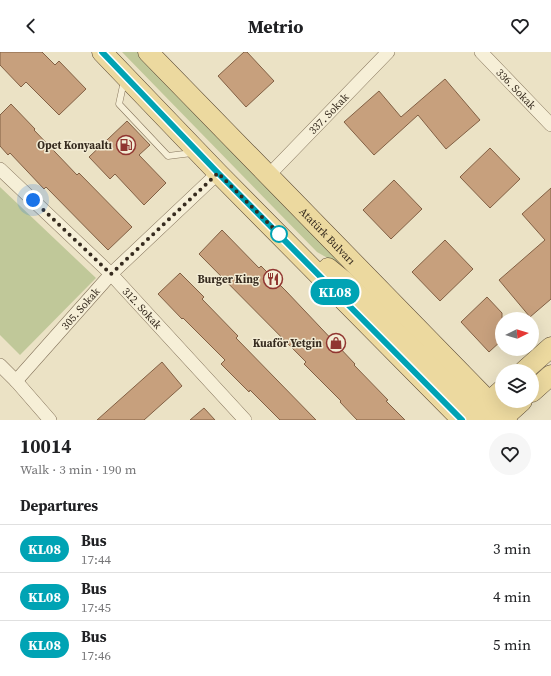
<!DOCTYPE html>
<html lang="en">
<head>
<meta charset="utf-8">
<style>
  :root { --surface:#fff; --page:#f6f6f6; --text:#202124; --muted:#757577; --line:#e0e0e0 }
  body { margin:0; font-family:"Source Serif 4",serif; background:var(--page); color:var(--text); height:100vh; display:flex; flex-direction:column; font-size:15px; white-space:nowrap }
  * { box-sizing:border-box; margin:0 }
  p { font-size:13px; color:var(--muted) }
  .icon { flex:none; width:22px; height:22px; fill:none; stroke:currentColor; stroke-width:2; stroke-linecap:round; stroke-linejoin:round }
  .map { position:relative; height:368px; overflow:hidden }
  .details { display:flex; flex-direction:column; background:var(--surface); flex:1 }
  .details>* { flex:none }
  .badge { padding:0 8px; border-radius:13px; font-size:14px; line-height:26px }
  .needle { width:26px; rotate:85deg }
  .fabs { position:absolute; left:495px; top:260px; display:grid; gap:8px }
  .fabs a { display:grid; place-items:center; width:44px; height:44px; border-radius:50%; background:var(--surface); box-shadow:0 4px 16px #0002; font-size:20px }
  .you { position:absolute; width:20px; height:20px; margin:-10px; border:3px solid #fff; border-radius:50%; background:#1a73e8; box-shadow:0 0 0 6px #1a73e833 }
  .map>.badge { position:absolute; translate:-50% -50%; box-shadow:0 0 0 2px #fff }
  h2 { padding:0 20px; font-size:15px; line-height:36px }
  .round { display:grid; place-items:center; flex:none; width:42px; height:42px; border-radius:21px; background:var(--page) }
  .summary { display:flex; align-items:center; justify-content:space-between; height:68px; padding:0 20px }
  h1 { font-size:19px; font-weight:700; line-height:30px }
  ul { padding:0; list-style:none }
  li { display:flex; align-items:center; gap:12px; height:48px; padding:0 20px; border-top:1px solid var(--line) }
  li div { flex:1 }
  li b { display:block; font-size:15px }
  li em { font-style:normal }
  li .badge { min-width:44px; font-weight:700; text-align:center }
  header { display:flex; justify-content:space-between; align-items:center; height:52px; padding:0 20px; background:var(--surface); font-size:18px; font-weight:700 }
  .map>svg:first-child { display:block }
  .green { fill:#c0c899 }
  .building { fill:#c7a07d; stroke:#826044 }
  .lines { fill:none; stroke-linecap:round; stroke-linejoin:round }
  .service-casing { stroke:#85745c; stroke-width:7 }
  .minor-casing { stroke:#85745c; stroke-width:14 }
  .primary-casing { stroke:#534230; stroke-width:21 }
  .service { stroke:#f6efd7; stroke-width:6 }
  .minor { stroke:#f6efd7; stroke-width:13 }
  .primary { stroke:#ecd99f; stroke-width:20 }
  .line-casing { stroke:#fff; stroke-width:9 }
  .line { stroke:#00a3b4; stroke-width:6 }
  .walk { stroke:#362b1f; stroke-width:4; stroke-dasharray:0 7.2 }
  .stop-dot { fill:#fff; stroke:#00a3b4; stroke-width:2 }
  .labels { text-anchor:middle; stroke-width:3; stroke-linejoin:round; paint-order:stroke }
  .street-label { font-size:11px; fill:#362b1f; stroke:#f3ecd4 }
  .poi-label { font-size:11px; font-weight:bold; fill:#362b1f; stroke:#f3ecd4; text-anchor:end }
</style>
</head>
<body>
<header><svg class="icon" aria-label="back" viewBox="0 0 24 24"><path d="M15 5l-7 7 7 7"/></svg>Metrio<svg class="icon" aria-label="heart" viewBox="0 0 24 24"><path d="M12 20l-8-8c-3-5 5-10 8-4 3-6 11-1 8 4z"/></svg></header>
<div class="map">
<svg width="551" height="368" viewBox="0 0 551 368">
  <rect width="100%" height="100%" fill="#ebe2c5"/>
  <!-- green -->
  <path class="green" d="M122,0H139L350,219L317,200Z
    M0,135L96,226L20,303L0,283Z"/>
  <!-- building -->
  <path class="building" d="M0,0H42L55,13L59,9L86,37L59,63L26,30L21,35L0,13Z
    M244,0H247L274,29L246,55L218,24Z
    M445,27L480,68L446,97L418,63L374,103L344,70L379,39L401,65Z
    M11,52L35,77L34,78L77,123L79,121L132,175L108,198L46,135L44,137L10,101L8,103L0,94V63Z
    M127,69L150,93L139,103L166,131L144,153L115,122L110,127L89,105Z
    M490,96L520,127L490,156L460,125Z
    M394,128L422,157L391,187L363,158Z
    M551,136V247L530,265L499,228L545,188L522,162Z
    M222,178L259,216L261,214L286,239L355,312L354,313L388,348L386,349L405,368H357L340,350L341,349L304,312L306,310L199,202Z
    M445,188L473,217L440,249L412,220Z
    M180,221L204,245L202,247L238,284L236,286L316,368H280L250,338L249,340L221,312L225,308L183,266L182,267L158,242Z
    M487,245L502,261V288L489,300L461,270Z
    M162,310L182,334L144,368H97Z
    M204,356L215,368H190Z"/>
  <g class="lines">
    <defs>
      <path id="service" d="M124,29L119,52L168,104L192,101"/>
      <g id="minor">
        <path id="s1" d="M481,0L551,73"/>
        <path id="s2" d="M0,117L111,222L245,368"/>
        <path id="s3" d="M268,124L388,0"/>
        <path d="M0,313L16,329L50,368"/>
        <path id="s4" d="M16,329L111,222L218,121"/>
      </g>
      <g id="primary">
        <path d="M102,0L218,121L462,368"/>
        <path id="s5" d="M148,0L507,368"/>
        <path d="M328,216L344,229L477,361C487,368 492,366 504,365"/>
        <path d="M524,319L551,295"/>
        <path d="M532,340L551,323"/>
        <path d="M479,359L502,338"/>
        <path d="M501,368L522,349"/>
      </g>
    </defs>
    <!-- service casing -->
    <use href="#service" class="service-casing"/>
    <!-- minor casing -->
    <use href="#minor" class="minor-casing"/>
    <!-- primary casing -->
    <use href="#primary" class="primary-casing"/>
    <!-- service -->
    <use href="#service" class="service"/>
    <!-- minor -->
    <use href="#minor" class="minor"/>
    <!-- primary -->
    <use href="#primary" class="primary"/>
  </g>
  <g class="lines">
    <defs>
      <path id="line" d="M102,0L218,121L462,368"/>
    </defs>
    <!-- line casing -->
    <use href="#line" class="line-casing"/>
    <!-- line -->
    <use href="#line" class="line"/>
    <!-- walk -->
    <path class="walk" d="M33,148L111,222L218,121L282,185L279,182"/>
  </g>
  <!-- icons -->
  <defs>
    <symbol id="fuel-ring" viewBox="-11 -11 22 22"><circle r="9.5" fill="#f3ecd4" stroke="#903530" stroke-width="1.5"/><path d="M-5.5-6h7V0h2V4h1.3V-2.5L3-4.5l.8-.8L6-3V5H2.5V1h-1V6h-7ZM-4.2-4.7v3.2H.2V-4.7Z" fill="#903530"/></symbol>
    <symbol id="restaurant-ring" viewBox="-11 -11 22 22"><circle r="9.5" fill="#f3ecd4" stroke="#903530" stroke-width="1.5"/><path d="M-5-6h1v4h1v-4h1v4h1v-4h1v5L-1.5 .5V6h-2V.5L-5-1ZM5-6V6H3V1.5H1.5Q1.5-4 5-6Z" fill="#903530"/></symbol>
    <symbol id="shop-ring" viewBox="-11 -11 22 22"><circle r="9.5" fill="#f3ecd4" stroke="#903530" stroke-width="1.5"/><path d="M-5-2.5h2.3a2.7 3.5 0 0 1 5.4 0H5L5.5 6h-11ZM-1.5-2.5h3a1.5 2.3 0 0 0-3 0Z" fill="#903530"/></symbol>
  </defs>
  <g fill-rule="evenodd">
    <use href="#fuel-ring" x="115" y="82" width="22" height="22"/>
    <use href="#restaurant-ring" x="262" y="216" width="22" height="22"/>
    <use href="#shop-ring" x="325" y="280" width="22" height="22"/>
  </g>
  <!-- markers -->
  <circle class="stop-dot" cx="279" cy="182" r="8"/>
  <g class="labels">
    <!-- street labels -->
    <g class="street-label">
      <text dy="4" stroke="none"><textPath href="#s1" startOffset="51">336. Sokak</textPath></text>
      <text dy="4" stroke="none"><textPath href="#s3" startOffset="87">337. Sokak</textPath></text>
      <text dy="4" stroke="none"><textPath href="#s5" startOffset="257">Atatürk Bulvarı</textPath></text>
      <text dy="4" stroke="none"><textPath href="#s4" startOffset="97">305. Sokak</textPath></text>
      <text dy="4" stroke="none"><textPath href="#s2" startOffset="199">312. Sokak</textPath></text>
    </g>
    <!-- poi labels -->
    <g class="poi-label">
      <text x="112" y="97">Opet Konyaaltı</text>
      <text x="259" y="231">Burger King</text>
      <text x="322" y="295">Kuaför Yetgin</text>
    </g>
  </g>
</svg>
<div class="fabs">
<a><svg class="needle" viewBox="-14 -14 28 28"><path d="M0-13l5 13h-10z" fill="#e53935"/><path d="M0 13l5-13h-10z" fill="#757577"/></svg></a>
<a><svg class="icon" aria-label="layers" viewBox="0 0 24 24"><path d="M12 4l9 5-9 5-9-5zM3 14l9 5 9-5"/></svg></a>
</div>
<div class="you" style="left:33px;top:148px"></div>
<b class="badge" style="left:335px;top:240px;background:#00a3b4;color:#fff">KL08</b>
</div>
<section class="details">
<div class="summary"><div><h1>10014</h1><p>Walk · 3 min · 190 m</p></div><a class="round"><svg class="icon" aria-label="heart" viewBox="0 0 24 24"><path d="M12 20l-8-8c-3-5 5-10 8-4 3-6 11-1 8 4z"/></svg></a></div>
<h2>Departures</h2>
<ul>
<li><span class="badge" style="background:#00a3b4;color:#fff">KL08</span><div><b>Bus</b><p>17:44</p></div><em>3 min</em></li>
<li><span class="badge" style="background:#00a3b4;color:#fff">KL08</span><div><b>Bus</b><p>17:45</p></div><em>4 min</em></li>
<li><span class="badge" style="background:#00a3b4;color:#fff">KL08</span><div><b>Bus</b><p>17:46</p></div><em>5 min</em></li>
</ul>
</section>
</body>
</html>
